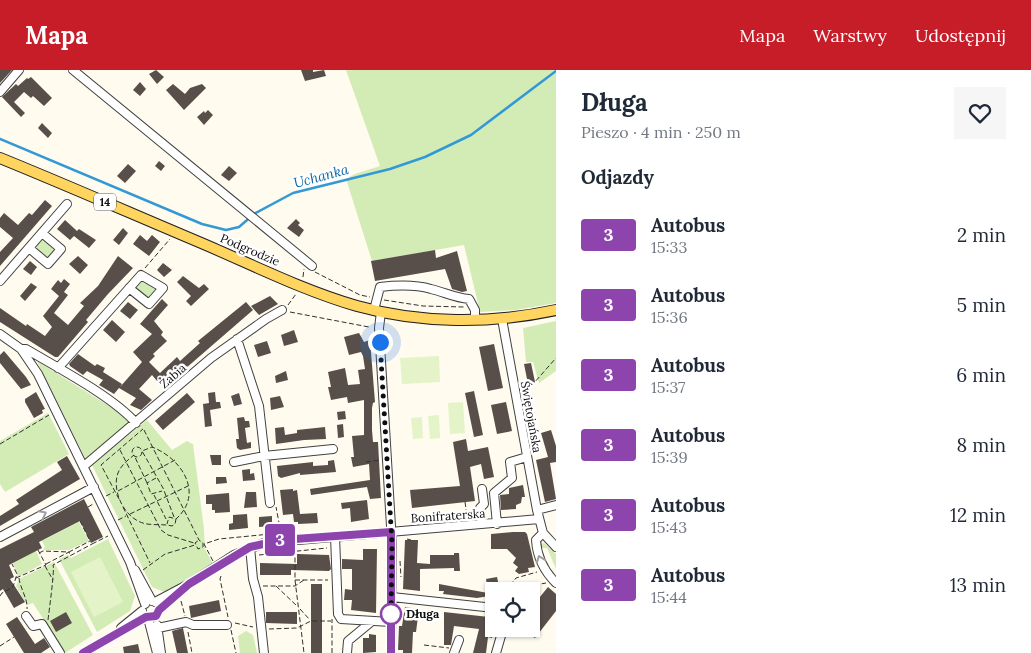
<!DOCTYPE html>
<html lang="pl">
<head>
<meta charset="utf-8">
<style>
  :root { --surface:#fff; --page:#f6f6f7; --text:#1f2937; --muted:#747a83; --accent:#c71d29 }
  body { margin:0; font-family:Lora,serif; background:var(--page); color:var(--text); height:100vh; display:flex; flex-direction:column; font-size:19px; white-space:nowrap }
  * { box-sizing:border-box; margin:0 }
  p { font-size:16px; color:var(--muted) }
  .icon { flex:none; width:28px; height:28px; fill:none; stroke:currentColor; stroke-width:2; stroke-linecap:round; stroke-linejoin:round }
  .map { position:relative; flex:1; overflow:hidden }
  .sheet { display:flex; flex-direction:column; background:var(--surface); width:475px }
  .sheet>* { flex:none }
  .badge { padding:0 10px; border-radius:4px; font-size:18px; line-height:32px }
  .fabs { position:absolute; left:485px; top:512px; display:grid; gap:10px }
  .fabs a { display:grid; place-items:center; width:55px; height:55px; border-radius:0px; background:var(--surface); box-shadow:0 1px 4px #0004; font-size:25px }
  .you { position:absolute; width:25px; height:25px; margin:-12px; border:4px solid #fff; border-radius:50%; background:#1a73e8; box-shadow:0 0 0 8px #1a73e833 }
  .map>.badge { position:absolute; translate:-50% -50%; box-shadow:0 0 0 2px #fff }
  h2 { padding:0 25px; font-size:19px; line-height:45px }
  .round { display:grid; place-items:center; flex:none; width:52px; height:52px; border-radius:0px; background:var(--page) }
  .summary { display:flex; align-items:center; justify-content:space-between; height:85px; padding:0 25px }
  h1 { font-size:24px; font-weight:700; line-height:38px }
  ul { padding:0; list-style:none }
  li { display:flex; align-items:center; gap:15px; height:70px; padding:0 25px }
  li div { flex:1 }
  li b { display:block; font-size:19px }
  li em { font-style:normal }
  li .badge { min-width:55px; font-weight:700; text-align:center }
  header { display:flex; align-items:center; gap:30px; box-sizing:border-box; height:70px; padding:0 25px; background:var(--accent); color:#fff }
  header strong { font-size:24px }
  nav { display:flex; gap:28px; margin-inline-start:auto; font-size:18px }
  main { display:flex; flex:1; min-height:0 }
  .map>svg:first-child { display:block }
  .green { fill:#d3ecb6 }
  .pitch { fill:#e5f3c8 }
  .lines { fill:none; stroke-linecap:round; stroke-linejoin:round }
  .stream { stroke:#3399d6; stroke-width:2.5 }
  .building { fill:#584f4a }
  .minor-casing { stroke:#414141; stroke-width:10 }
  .major-casing { stroke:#1f1f1f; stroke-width:12 }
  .path { stroke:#303030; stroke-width:1; stroke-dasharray:5 2.5; stroke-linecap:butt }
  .minor { stroke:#fff; stroke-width:8 }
  .major { stroke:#ffd45f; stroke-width:10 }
  .oneway { stroke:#9f9f9f }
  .line-casing { stroke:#fff; stroke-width:11 }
  .line { stroke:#8e44ad; stroke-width:8 }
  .walk { stroke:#0e0e0e; stroke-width:5; stroke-dasharray:0 9 }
  .stop-dot { fill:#fff; stroke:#8e44ad; stroke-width:2.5 }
  .labels { text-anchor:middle; stroke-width:5; stroke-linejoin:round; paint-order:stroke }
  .shield { fill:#fff; stroke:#565656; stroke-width:1 }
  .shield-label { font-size:11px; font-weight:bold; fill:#0e0e0e }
  .street-label { font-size:12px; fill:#0e0e0e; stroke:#fff }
  .stop-label { font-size:12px; font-weight:bold; fill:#0e0e0e; stroke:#fff; text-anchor:start }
  .water-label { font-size:14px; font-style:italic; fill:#0f69a8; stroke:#fff }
</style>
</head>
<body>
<header>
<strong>Mapa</strong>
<nav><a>Mapa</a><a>Warstwy</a><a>Udostępnij</a></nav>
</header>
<main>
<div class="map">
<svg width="556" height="583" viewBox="0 0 556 583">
  <rect width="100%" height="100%" fill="#fffbef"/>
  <!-- green -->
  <path class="green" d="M346,0H556V233L515,240L480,242L464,175L372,191L346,109L355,104L380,96Z
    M42,167L55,176L56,180L49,190L33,179Z
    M141,210L155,218L156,221L151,227L147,228L137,221L135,216Z
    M556,251V301L539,313L533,292H526L523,258Z
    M37,291L130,349L131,354L88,389L85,388Z
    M48,343L69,384L5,422L0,414V371Z
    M147,350L172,380L187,371L193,374L204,459L205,479L213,494L167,523L152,517L92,395Z
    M79,452L89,471L69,480H43L45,477L41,469L44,470Z
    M108,469L135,526L130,541L97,562L59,489L68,485L71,488Z
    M544,473L556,484V499L547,478H541V474Z
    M36,481L42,494L18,507L13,493Z
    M54,492L93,565L65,583L33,533L27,535L16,516L19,509Z
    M246,561L253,565L257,583H240L238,566Z"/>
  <!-- pitch -->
  <path class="pitch" d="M439,286L440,312L402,314L400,288Z
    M463,332L465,363L450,364L448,333Z
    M439,345L440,368L430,369L428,346Z
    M422,347L423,368L413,369L411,348Z
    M100,487L123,532L94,547L71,502Z"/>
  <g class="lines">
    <!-- stream -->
    <path class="stream" d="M0,69L202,154L226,160L239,157L254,144L293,123L390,99L425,87L471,65L556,1"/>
  </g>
  <!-- building -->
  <path class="building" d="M0,0H12L0,13Z
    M156,0L164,7L157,14L149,4Z
    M301,0H313V2L324,0L326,6L305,11Z
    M31,7L52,28L44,36L33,26L31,28L24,22L14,32L25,43L21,47L2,27L16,14L18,16L27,8L28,9Z
    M140,12L146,19L140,26L133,20Z
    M173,14L185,24L190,18L202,14L206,18L184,40L166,20Z
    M208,40L213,45L204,55L197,47L204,41L205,43Z
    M42,53L52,63L48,68L38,58Z
    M159,91L165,96L161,101L155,96Z
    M128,94L136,101L125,113L117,106Z
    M229,96L237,103L229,111L221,105Z
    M45,130L52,136L0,196V182L13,168L0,157V148L4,143L18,155L29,143L32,145Z
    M296,149L300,153L298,155L304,160L299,167L287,158Z
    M65,150L77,161L79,159L96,170L89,178L74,166L70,170L57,159Z
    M123,158L128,163L119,175L113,170Z
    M140,165L147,171L152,165L160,172L149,186L133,174Z
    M435,180L436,188L457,181L467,221L462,222L452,219L445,199L375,211L371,191Z
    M78,186L88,195L80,204L69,194Z
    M118,186L133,198L108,224L86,250L88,252L58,287H55L0,252V238L26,256L27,254L45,266L52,257L43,246L59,226L51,219L58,210L61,213L64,209L70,214L64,222L68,225L54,243L68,255L84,236L80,233L98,216Z
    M30,191L37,197L31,205L23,199Z
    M163,193L172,200L164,207L157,200Z
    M183,206L199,218L204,214L209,219L191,236L186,231L191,226L177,212Z
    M31,213L37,217L25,231L20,226Z
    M270,226L278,234L259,245L251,236Z
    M162,229L168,235L154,251L163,262L161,265L167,271L153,284L155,286L149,292L160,303L177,287L180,291L200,273L198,271L246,232L253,240L163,318L152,305L139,319L152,330L141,340L130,335L136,328L119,318L114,324L99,315L103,310L87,301L83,305L70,296L69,294L78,284L95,296L97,294L105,298L103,302L122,314L120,317L142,292L133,282L152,264L140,254Z
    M128,232L138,240L130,249L120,241Z
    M112,250L125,262L116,272L103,260Z
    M294,260L298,272L284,276L281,265Z
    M359,263L364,272L370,270L375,332L373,333L372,338V360L373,372H378L381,428L370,429L367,417L311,425L310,419L370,410L369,394L353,397L351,387H354L352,366L364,365V330L348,333L347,327L331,330L328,317H331L328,302L345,298L348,315L360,314L358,300L365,299L363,286L361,282L349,285L344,267Z
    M267,271L271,283L258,287L254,275Z
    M494,274L503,318L488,321L479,277Z
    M4,281L26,307L31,315L21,319L0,293V285Z
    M531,293L535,312L528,314L524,294Z
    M286,301L288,310L276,313L275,306Z
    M474,321L483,365L474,367L465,323Z
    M36,322L45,339L42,340L43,343L34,348L25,332V329Z
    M215,322L216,332H220L221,338L210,340L212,356L205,357L203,334L209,333L208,323Z
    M187,323L195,332L163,360L155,351Z
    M239,323L242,334L234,336L231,326Z
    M280,326L284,337L271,340L270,328Z
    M506,332L512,361L497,364L491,335Z
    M345,341L346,349L338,350L337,342Z
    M244,347L245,351H249L250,357L245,358L247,373L251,372V378L240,380L237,378L236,369H239L237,348Z
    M343,354L344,367L338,368L337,355Z
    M284,357L285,365L297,363V360L325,357L326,369L304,370L276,374L275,358Z
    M551,360L556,376V392L550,393L556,429L545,432L536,390L548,387L541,363Z
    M466,369L468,381L488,377L494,407L484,409L481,394L470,397L475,431L412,438L410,420L460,416L453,372Z
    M210,385H221V395H212Z
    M67,386L80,409L0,456V446L19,434L16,430L62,400L57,392Z
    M334,390L336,402L300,405V403L281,408L278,406L277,396L313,392V396L328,395V391Z
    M250,399V404L254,403L255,410L243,411L242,400Z
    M216,407H226L227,413L216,414Z
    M523,415L525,427H522L521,433L516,435V439L501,440L500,425L509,424V418Z
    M293,419V421L297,420L300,444L317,443L318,453L298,454V452H294L293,444L283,445L280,420Z
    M246,422H256L257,437L244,438Z
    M229,423L230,442L215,443V440H212V434H206V425Z
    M84,429L103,467L91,473L80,451L39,472L42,478L9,495L14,507L10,509L25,532L14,538L3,519L0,521V479L34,462L31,457Z
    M367,430L369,449L351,452L350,438L342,439L341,433Z
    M247,444L248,458L229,460V454L233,453V445Z
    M272,446V456L259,457V447Z
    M513,462H525L527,464L535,497L528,498L529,502L519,504L515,501L518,497L513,493L516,488L507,479H491V464Z
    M405,470H418L417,493L430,494V485H454V490V483H459L460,501H454V498L420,499V521L403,519Z
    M363,479H377L376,543L351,540L352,530H344L345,519L352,520V499H342V489L363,490Z
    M297,484L329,485L331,499L329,501L291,500V505H260V493L297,494Z
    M497,507L500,521H494V532H490L489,526L477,528L443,524L444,521H439V514L488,523L486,509Z
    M311,514H322V583H311Z
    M548,517L556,524V541L535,568L526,563L531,559V538Z
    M219,530L221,541L191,548L189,536Z
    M405,537L419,539L416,562H413L412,583H403V580H398L399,556H402Z
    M66,542L72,553L56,562L50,551Z
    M266,542H297V554L266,553Z
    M444,542L489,547L494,552V561L492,568L488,567L486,583H473L479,559L454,556L451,575H444Z
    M17,547L35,574L44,568L50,577L41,583H24L6,554Z
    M183,558L188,583H177L172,561Z
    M369,564L376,565V582L363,583V568H369Z
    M138,574L140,583H124L123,577Z"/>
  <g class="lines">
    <defs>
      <path id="minor" d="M73,0L312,196
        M0,22L19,0
        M29,178L48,194L61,179L42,163
        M0,211L67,134
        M374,240L380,217C397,215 414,214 431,219C444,222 455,228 469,229L475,240V250
        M381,242L379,258L392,473L391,583
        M502,249L537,440L543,463L556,477
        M0,264L21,279L38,304L130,492L145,534
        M237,269L259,336L270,433
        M21,279H26C58,298 112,326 136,353
        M58,298L141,205L163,218L149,234L129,218
        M234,392L264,386L333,379
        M84,396L211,288L266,249L282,240
        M537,440L556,435
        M481,449L480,438L484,434L482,419
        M497,454L494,423L512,408L510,392L527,387
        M543,463L536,470C537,487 544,501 556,513
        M335,466L338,544L341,549L391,552
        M0,467L94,417
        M250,477L253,509L258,527L264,583
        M135,500L152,531
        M392,527L494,538
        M155,532L189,514L234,485L264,473L539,449
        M26,546L33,556L42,554L60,583
        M156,546L159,540L180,522
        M148,548L157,583
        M157,555L161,583
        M121,558L142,541
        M158,558L186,552L193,555H227
        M83,583L146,547
        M347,583L348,571L371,552
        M454,583L459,570
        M496,583L503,559"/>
      <path id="major" d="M0,88C69,116 137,146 206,175C255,196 305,221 357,236C421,254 491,254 556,240"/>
    </defs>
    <!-- minor casing -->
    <use href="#minor" class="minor-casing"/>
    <!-- major casing -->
    <use href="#major" class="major-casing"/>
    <!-- path -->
    <path class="path" d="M145,198L170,169
      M315,202L360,225L370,227
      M303,207L304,199
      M384,230L423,236L464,237
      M288,235L296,224
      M290,242L369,257
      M526,322L556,288
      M144,360L199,470L203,473V477L198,479L195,473L199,470
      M0,374L49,345
      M132 382a5 5 0 1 1 10 0a5 5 0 1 1-10 0Z
      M120,380L161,460L168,465L194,473
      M366,392L380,390
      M156,408L147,413L151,424L162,421
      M147,413L134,385C128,390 121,395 118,403C112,419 122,443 138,451C149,457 161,453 172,456L175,454L176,449L169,447L167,454
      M118,421L175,390
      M154,425L166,449
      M106,426L114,422
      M119,429L101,395L143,359
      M465,432L467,446
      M88,437L93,434
      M123,437L150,493
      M130,444L188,416
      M174,447L163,418L142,381L152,377C181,388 205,423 176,449
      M118,450L126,446
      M80,451L90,471
      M407,469L411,470
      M92,474L108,466
      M295,480V510L304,583
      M39,483L43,481L69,482L90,471
      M259,485L327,478
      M213,491L204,474L219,469L281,463L276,437
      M400,491L401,507
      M46,494L69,482L70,485
      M45,496L53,510
      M143,500L165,484L195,475
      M221,506L220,509L228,547
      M16,508L46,495L38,480
      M19,508C20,518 28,529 27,539
      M295,510H328
      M512,515L529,516L546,513
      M263,516H295L304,510
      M276,516L297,536
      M505,521L516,508L537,502
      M0,526L2,523L13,517L17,504L12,494
      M181,531L185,546
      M300,539L310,550
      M48,550C49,541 55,499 53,495L92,474
      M235,553L253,557
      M269,559L297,558L311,551H331
      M231,560L236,583
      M188,562L192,583
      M424,575L449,578
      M0,576L14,567
      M332,583V549"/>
    <!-- minor -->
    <use href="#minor" class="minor"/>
    <!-- major -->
    <use href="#major" class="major"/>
  </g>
  <!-- one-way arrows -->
  <defs><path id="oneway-chevron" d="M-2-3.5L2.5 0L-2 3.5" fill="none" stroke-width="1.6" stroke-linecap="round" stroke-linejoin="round" transform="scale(1.25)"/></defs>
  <g class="oneway">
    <use href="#oneway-chevron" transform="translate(43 444) rotate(-28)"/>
    <use href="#oneway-chevron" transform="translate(540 489) rotate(-110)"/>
  </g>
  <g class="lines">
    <defs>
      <path id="line" d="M83,583L146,547L156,546L159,540L189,514L250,477L281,470L391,462V583"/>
    </defs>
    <!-- line casing -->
    <use href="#line" class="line-casing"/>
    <!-- line -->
    <use href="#line" class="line"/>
    <!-- walk -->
    <path class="walk" d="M380,272L392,473L391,544"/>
  </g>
  <!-- markers -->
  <circle class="stop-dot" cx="391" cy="544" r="10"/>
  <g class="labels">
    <!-- shield labels -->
    <rect class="shield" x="94" y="123.5" width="22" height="17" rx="4"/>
    <g class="shield-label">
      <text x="105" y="136">14</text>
    </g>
    <!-- street labels -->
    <g class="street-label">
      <text transform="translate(250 180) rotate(23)" y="4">Podgrodzie</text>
      <text transform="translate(173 306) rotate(-41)" y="4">Żabia</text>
      <text transform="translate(531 347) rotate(80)" y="4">Świętojańska</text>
      <text transform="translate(448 446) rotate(-4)" y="4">Bonifraterska</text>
    </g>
    <!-- stop labels -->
    <g class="stop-label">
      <text x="406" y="548">Długa</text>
    </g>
    <!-- water labels -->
    <g class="water-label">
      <text transform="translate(321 106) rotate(-15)" y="5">Uchanka</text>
    </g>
  </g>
</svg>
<div class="fabs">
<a><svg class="icon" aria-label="locate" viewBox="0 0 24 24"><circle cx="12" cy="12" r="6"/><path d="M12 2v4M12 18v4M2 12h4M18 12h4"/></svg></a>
</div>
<div class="you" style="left:380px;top:272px"></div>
<b class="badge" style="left:280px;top:470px;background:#8e44ad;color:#fff">3</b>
</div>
<section class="sheet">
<div class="summary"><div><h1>Długa</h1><p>Pieszo · 4 min · 250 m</p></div><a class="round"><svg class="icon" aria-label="heart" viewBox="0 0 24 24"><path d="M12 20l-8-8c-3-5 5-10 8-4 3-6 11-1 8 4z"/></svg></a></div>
<h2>Odjazdy</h2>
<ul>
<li><span class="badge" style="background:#8e44ad;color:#fff">3</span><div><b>Autobus</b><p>15:33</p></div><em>2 min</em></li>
<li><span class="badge" style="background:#8e44ad;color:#fff">3</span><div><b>Autobus</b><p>15:36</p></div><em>5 min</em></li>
<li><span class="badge" style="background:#8e44ad;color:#fff">3</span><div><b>Autobus</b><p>15:37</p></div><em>6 min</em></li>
<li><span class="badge" style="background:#8e44ad;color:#fff">3</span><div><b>Autobus</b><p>15:39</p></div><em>8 min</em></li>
<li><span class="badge" style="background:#8e44ad;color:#fff">3</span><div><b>Autobus</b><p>15:43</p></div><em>12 min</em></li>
<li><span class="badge" style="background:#8e44ad;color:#fff">3</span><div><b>Autobus</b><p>15:44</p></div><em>13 min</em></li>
</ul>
</section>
</main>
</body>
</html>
